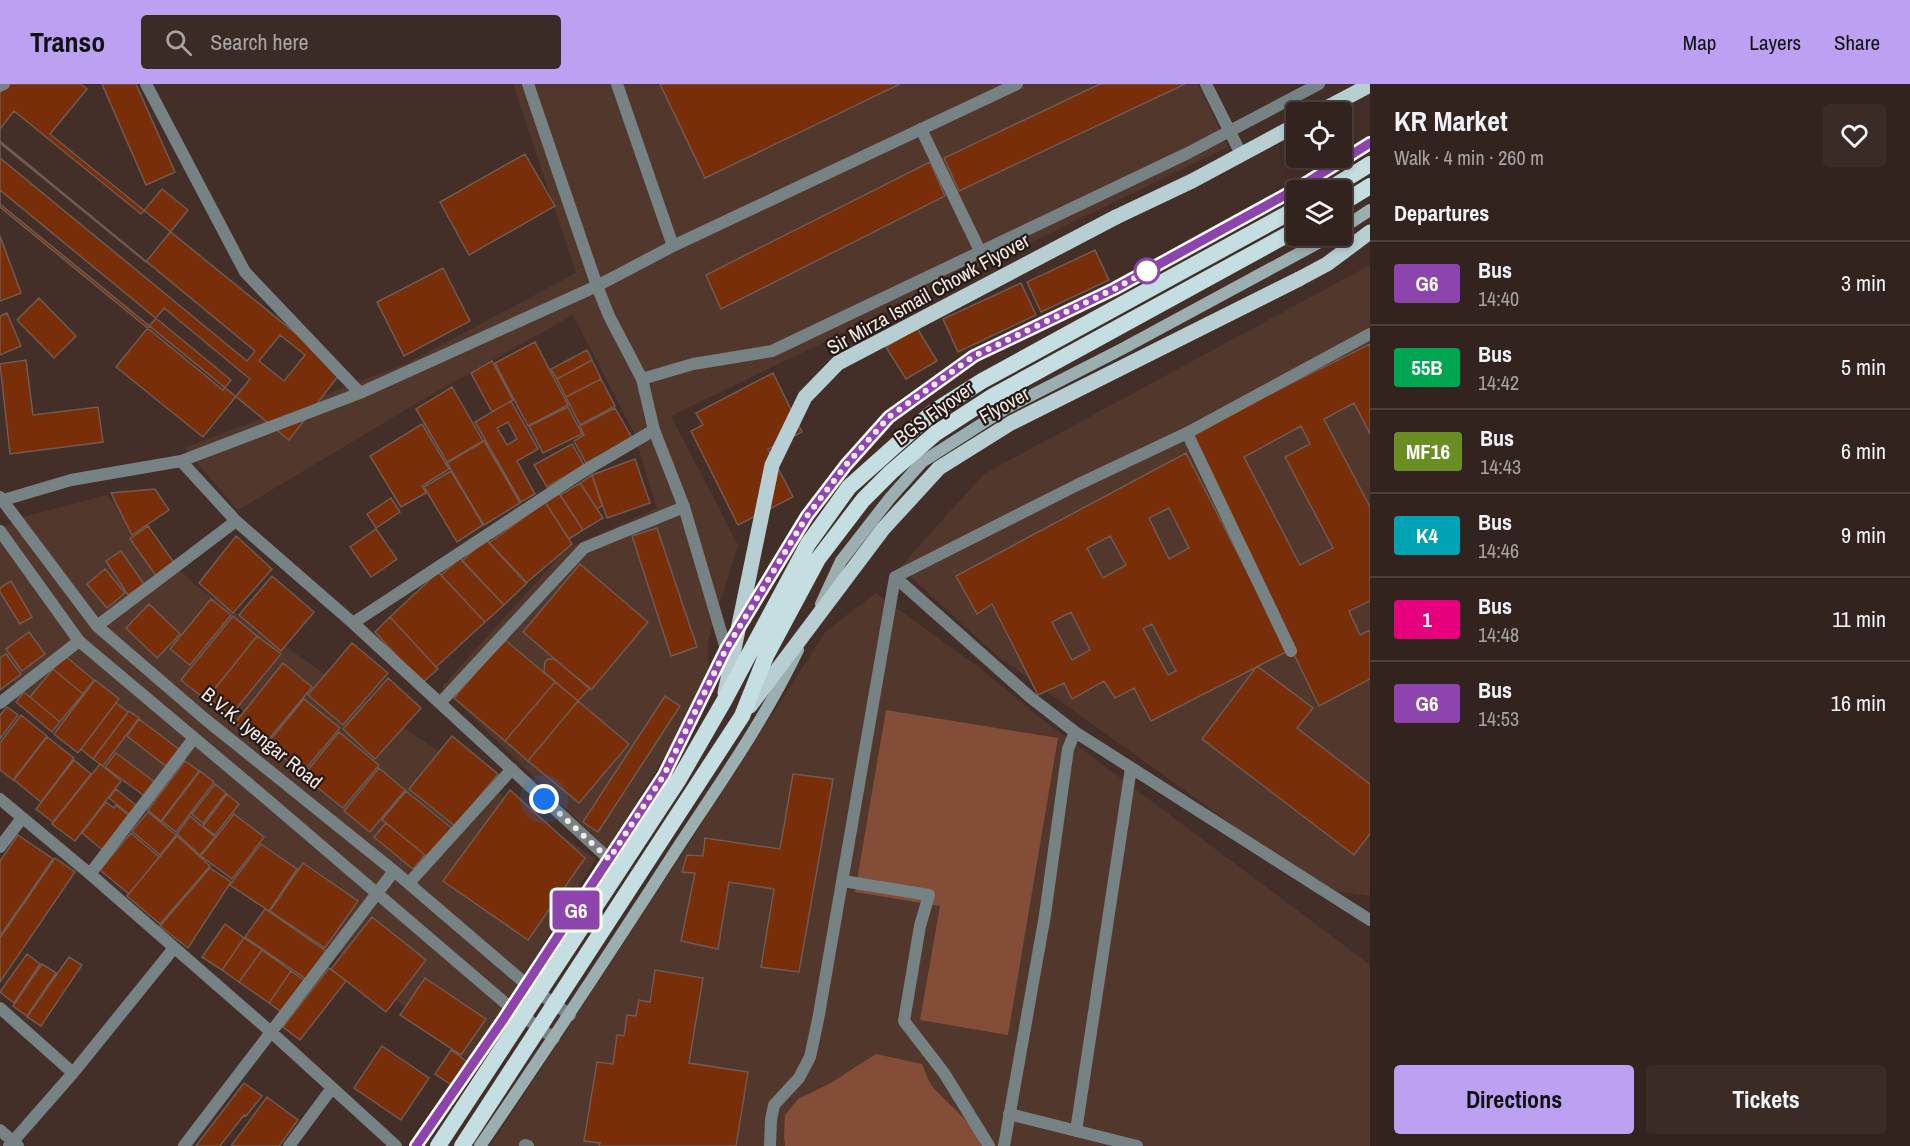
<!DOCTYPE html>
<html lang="en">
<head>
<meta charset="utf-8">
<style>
  :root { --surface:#32231e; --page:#3a2b27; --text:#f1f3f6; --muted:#a8a4a4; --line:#4d403c; --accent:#bca0f2 }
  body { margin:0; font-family:"Archivo Narrow",sans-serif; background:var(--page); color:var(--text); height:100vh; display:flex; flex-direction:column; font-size:22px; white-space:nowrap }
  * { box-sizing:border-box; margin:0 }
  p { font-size:20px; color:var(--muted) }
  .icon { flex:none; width:33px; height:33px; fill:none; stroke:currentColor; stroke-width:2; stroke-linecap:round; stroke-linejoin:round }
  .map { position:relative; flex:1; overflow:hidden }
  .sheet { display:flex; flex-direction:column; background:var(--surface); width:540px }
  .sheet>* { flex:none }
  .badge { padding:0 12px; border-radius:4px; font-size:21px; line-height:39px }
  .buttons { position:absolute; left:1286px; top:18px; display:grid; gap:12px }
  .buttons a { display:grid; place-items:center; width:66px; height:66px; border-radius:6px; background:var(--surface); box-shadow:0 3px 9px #0003,0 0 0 2px var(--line); font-size:30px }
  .you { position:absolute; width:30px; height:30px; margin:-15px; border:4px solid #fff; border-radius:50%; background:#1a73e8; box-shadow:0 0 0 9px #1a73e833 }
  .map>.badge { position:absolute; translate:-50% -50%; box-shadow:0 0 0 3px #fff }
  h2 { padding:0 24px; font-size:22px; line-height:54px }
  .round { display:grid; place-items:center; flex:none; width:63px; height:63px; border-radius:6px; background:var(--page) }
  .summary { display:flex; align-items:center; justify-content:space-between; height:102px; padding:0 24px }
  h1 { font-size:28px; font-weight:800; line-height:45px }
  .button { display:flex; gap:12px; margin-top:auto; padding:12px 24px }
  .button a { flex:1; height:69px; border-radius:6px; background:var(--accent); color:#111; font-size:24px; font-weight:800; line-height:69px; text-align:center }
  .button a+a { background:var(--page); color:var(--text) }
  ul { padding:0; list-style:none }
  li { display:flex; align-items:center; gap:18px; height:84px; padding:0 24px; border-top:2px solid var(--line) }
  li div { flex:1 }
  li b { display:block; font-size:22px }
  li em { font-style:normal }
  li .badge { min-width:66px; font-weight:700; text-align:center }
  header { display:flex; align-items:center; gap:36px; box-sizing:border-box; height:84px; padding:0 30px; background:var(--accent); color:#111 }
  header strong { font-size:28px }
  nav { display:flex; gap:33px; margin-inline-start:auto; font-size:21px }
  .search { width:420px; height:54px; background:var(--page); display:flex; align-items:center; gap:15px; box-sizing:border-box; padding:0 21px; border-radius:6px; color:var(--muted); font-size:22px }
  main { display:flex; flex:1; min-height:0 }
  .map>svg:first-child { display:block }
  .built { fill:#52372d }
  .green { fill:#834d38 }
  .building { fill:#792e0a; stroke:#705a52; stroke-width:1.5; fill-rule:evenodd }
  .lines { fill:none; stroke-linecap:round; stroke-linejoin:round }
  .service { stroke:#768284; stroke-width:12 }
  .pedestrian { stroke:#768284; stroke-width:12 }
  .minor { stroke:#768284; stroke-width:12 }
  .tertiary { stroke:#768284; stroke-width:12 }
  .secondary { stroke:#9baeb0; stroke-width:12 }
  .primary { stroke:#b7cfd3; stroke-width:15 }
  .trunk { stroke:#c4dee2; stroke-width:16 }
  .primary-bridge { stroke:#b7cfd3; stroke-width:15 }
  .trunk-bridge { stroke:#c4dee2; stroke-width:16 }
  .line-casing { stroke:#fff; stroke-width:14 }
  .line { stroke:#8e44ad; stroke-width:9 }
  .walk { stroke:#f7e9e5; stroke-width:6; stroke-dasharray:0 10.8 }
  .stop-dot { fill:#fff; stroke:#8e44ad; stroke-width:3 }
  .labels { text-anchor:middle; stroke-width:4.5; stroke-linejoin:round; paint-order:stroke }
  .street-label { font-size:20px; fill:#f7e9e5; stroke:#231a16 }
</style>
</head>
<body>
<header>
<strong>Transo</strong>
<div class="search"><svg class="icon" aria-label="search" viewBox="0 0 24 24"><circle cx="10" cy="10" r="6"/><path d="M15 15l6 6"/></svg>Search here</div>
<nav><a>Map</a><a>Layers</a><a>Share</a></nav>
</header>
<main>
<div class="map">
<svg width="1370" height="1062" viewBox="0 0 1370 1062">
  <rect width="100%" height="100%" fill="#432f28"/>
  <!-- built -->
  <path class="built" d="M513,0H1198L1228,63L671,332L738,461L708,557V585L675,656L607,765L442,603L566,465L657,424L633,347L573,231L412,322L238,426L184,364L408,279L576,189Z
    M1370,181V812H1369L1322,805L996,571L900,483L984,390Z
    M106,411L195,501L596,775L470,977L0,586V445L24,433Z
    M876,509L981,585L1047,639L1370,881V1062H490L673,784L826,547Z"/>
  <!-- green -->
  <path class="green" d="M886,626L1058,654L1008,951L920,936L940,822L855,808Z
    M876,970L922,980C925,987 928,996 932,1002C949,1022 972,1036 981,1062H785L784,1051L785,1031L798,1015L829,1000Z"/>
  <!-- building -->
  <path class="building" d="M0,0H81L87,5L50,50L342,287L289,356L0,120Z
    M102,0H136L175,88L146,101Z
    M660,0H900L705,94Z
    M1100,0H1185L959,107L944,74Z
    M14,27L141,130L162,105L188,126L146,178L0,59V45Z
    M0,57L255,267L247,277L0,74Z
    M525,70L555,122L469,171L440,118Z
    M930,78L945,112L721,225L706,191Z
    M0,106L231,296L223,306L0,123Z
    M0,152L21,209L0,217Z
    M1095,166L1109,196L1041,228L1027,198Z
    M443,184L470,237L404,272L377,218Z
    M1021,199L1036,231L958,268L943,235Z
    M39,214L76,252L54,274L17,236Z
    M164,224L250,295L203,353L116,283Z
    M7,229L21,262L0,271V232Z
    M917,244L937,277L906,295L886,263Z
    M280,251L305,271L284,297L259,277Z
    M535,258L568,321L528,342L495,279Z
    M1370,260V350L1354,319L1324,335L1370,423V517L1349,527L1360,551L1370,546V595L1319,622L1188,351ZM1301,342L1310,360L1285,373L1333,464L1300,481L1244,373Z
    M587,266L592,276L557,295L551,285Z
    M26,276L33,331L98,323L103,358L10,370L0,280Z
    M592,276L601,295L566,313L557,295Z
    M492,277L513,316L492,328L471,289Z
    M773,289L802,348L768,365L793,413L738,441L691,347L703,341L696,329Z
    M601,295L615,322L580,341L566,313Z
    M452,303L483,357L447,378L416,325Z
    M511,317L538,365L517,377L535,410L521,418L475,338ZM508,338L517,355L507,361L497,344Z
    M568,323L582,350L543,369L529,342Z
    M615,324L632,354L586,379L574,357L584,351L580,342Z
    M422,340L449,385L422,402L426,409L401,423L370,372Z
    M484,357L520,419L484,441L447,379Z
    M572,360L584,381L547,403L534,381Z
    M1186,369L1288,567L1151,637L1134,604L1115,614L1104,597L1072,615L1064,599L1038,611L992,520L977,530L956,492ZM1169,424L1189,464L1169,475L1149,434ZM1110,452L1126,481L1103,494L1087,464ZM1071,528L1090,566L1072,576L1052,538ZM1152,540L1176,587L1168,591L1143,544Z
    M635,375L650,419L607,434L592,391Z
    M451,387L483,441L457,458L424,403Z
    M592,391L602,422L597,425L580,399Z
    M580,399L603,434L583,446L560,411Z
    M155,405L169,426L132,451L111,409Z
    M559,409L583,446L569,455L545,418Z
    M391,414L400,428L376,444L367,430Z
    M545,418L572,460L526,499L489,459Z
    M148,442L175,480L157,493L130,455Z
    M657,444L697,563L671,572L632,452Z
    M376,445L397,475L371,493L350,463Z
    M236,452L272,485L233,529L199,499Z
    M486,455L527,499L504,521L462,477Z
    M121,467L144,500L128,511L106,477Z
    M460,474L504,521L485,538L441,491Z
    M580,480L648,538L591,606L523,548Z
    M105,485L125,509L107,524L87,500Z
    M438,488L485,538L436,583L390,533Z
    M272,492L314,528L281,567L239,531Z
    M11,497L32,533L20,540L0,508V504Z
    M211,515L231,531L190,581L170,565Z
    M149,520L180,550L157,574L126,544Z
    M233,532L257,552L206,616L181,596Z
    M390,533L438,585L422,599L375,548Z
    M29,548L45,570L22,587L6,565Z
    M257,552L281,570L231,631L208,613Z
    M504,555L555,598L505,657L454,614Z
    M352,559L388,589L343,641L308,611Z
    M6,570L21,590L0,606V574Z
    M64,571L94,596L83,610L53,585Z
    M548,575H554L590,604L578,617L544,588L545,578Z
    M283,579L312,603L263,662L235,639Z
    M1257,582L1313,624L1297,644L1370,700V750L1354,771L1202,655Z
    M53,585L83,610L60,638L30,613Z
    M388,594L421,624L375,675L343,645Z
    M95,596L119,615L78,669L54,650Z
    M555,598L578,617L528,677L505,657Z
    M24,608L60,638L52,648L16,618Z
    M665,612L680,622L598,748L583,738Z
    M304,615L340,644L302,689L267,660Z
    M578,617L629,660L579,719L528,677Z
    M116,619L128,628L93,675L81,665Z
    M7,623L18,631L0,655V631Z
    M129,627L139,634L103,682L93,675Z
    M21,631L47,652L13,696L0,686V659Z
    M139,635L180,666L167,683L127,652Z
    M339,648L379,681L343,724L303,692Z
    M452,652L498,690L455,742L409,705Z
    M47,653L74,674L41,718L14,696Z
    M116,669L156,699L146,713L105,683Z
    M74,676L91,690L53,738L36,725Z
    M185,677L199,687L161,737L148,726Z
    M100,680L121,697L75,757L52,740Z
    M379,684L405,706L370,748L344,727Z
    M200,687L214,698L176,748L162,737Z
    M793,690L833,695L799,888L761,883L774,805L729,798L718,865L681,857L695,789L682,788L687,771L703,772L705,754L780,765Z
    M215,700L226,709L203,739L192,730Z
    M116,705L138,723L131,732L109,714Z
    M510,706L585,774L528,856L443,797Z
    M406,707L454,746L430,775L382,736Z
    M227,710L239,720L215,751L203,742Z
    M106,718L114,724L116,721L131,733L104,767L82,749Z
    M148,728L176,751L160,771L132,747Z
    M234,730L264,753L232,795L201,772Z
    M190,732L215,753L200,771L177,750Z
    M386,739L425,771L413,785L374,753Z
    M131,749L159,773L129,810L100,786Z
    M18,751L53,775L0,852V777Z
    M177,752L210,782L160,840L127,812Z
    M261,760L297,785L269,827L230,801Z
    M55,774L75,788L0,898V854Z
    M303,779L358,817L325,864L270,827Z
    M210,784L231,798L188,864L160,842Z
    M265,825L326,867L306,895L245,853Z
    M372,833L426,876L386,928L331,885Z
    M225,840L244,854L222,886L202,873Z
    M244,854L262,866L239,898L222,886Z
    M262,866L291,887L269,919L239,898Z
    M27,870L40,880L14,919L0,908Z
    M69,873L82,881L41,942L27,933Z
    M42,880L56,889L27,932L13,922Z
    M329,884L346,897L300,956L283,943Z
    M655,886L703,894L689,979L748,988L736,1062H599L600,1059L584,1057L597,978L613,980L617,951L624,952L627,931L636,932L639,916L650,918Z
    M291,887L305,897L283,929L269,919Z
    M425,894L486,935L461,971L400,931Z
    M382,962L429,994L401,1036L354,1004Z
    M451,966L469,979L453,1002L435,990Z
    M244,999L262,1012L246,1032L244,1031L220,1062H196Z
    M267,1013L298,1036L279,1062H231Z"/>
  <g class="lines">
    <!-- service -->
    <path class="service" d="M921,45L981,169
      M1187,349L1370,250
      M895,493L1030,613L1075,648L1370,836
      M895,493L1077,401L1187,349L1291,567
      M843,797L929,811L920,842L904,937L944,989L989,1062
      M1009,1030L1137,1062
      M1076,1047L1131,684
      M525,1061L528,1062
      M770,1062L771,1036L774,1021L799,994L810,973L818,936L895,493
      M1004,1062L1045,831L1068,665L1075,648"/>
    <!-- pedestrian -->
    <path class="pedestrian" d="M617,0L673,162
      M1206,0L1241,70
      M597,202L673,162L1017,0
      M440,619L584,464L684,423"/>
    <!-- minor -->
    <path class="minor" d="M146,0L245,188L360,309
      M528,0L597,202L609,232L642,295L654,346L684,423L726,565
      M0,2L4,0
      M597,202L360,309L181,377L236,437L353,539L609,775
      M642,295L693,280L772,267L1188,69L1319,0
      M0,417L71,396L181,377
      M353,539L584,387L654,346
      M97,542L236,437
      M0,715L90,790L271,948L396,1062
      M0,763L22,734
      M90,790L194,654
      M409,799L512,685
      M0,924L73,989
      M0,1046L18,1062
      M9,1062L73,989L174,864
      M184,1062L394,787
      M289,1062L332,1004"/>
    <!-- tertiary -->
    <path class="tertiary" d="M0,413L97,542L205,635L394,787L526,900L570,931
      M0,447L79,557L262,711L511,924L554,954
      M0,619L79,557"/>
    <!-- secondary -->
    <path class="secondary" d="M1341,145L1370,126
      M821,520L841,477L890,414L922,378L1005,325L1122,265L1331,152
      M416,1062L503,936L664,691L726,565L807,432L846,381L889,333L974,272L1114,205L1298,104L1370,59
      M480,1062C548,963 613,864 678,763C720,699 765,635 798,566"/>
    <!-- primary -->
    <path class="primary" d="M1319,28L1370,1
      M1116,133L1192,97L1296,41
      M1299,195L1327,180L1370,148"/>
    <!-- trunk -->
    <path class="trunk" d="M1328,106L1370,80
      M1341,120L1370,102"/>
    <!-- primary-bridge -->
    <path class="primary-bridge" d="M725,609L772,381L805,313L838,279L1116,133
      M750,622L883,445L939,384L1011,339L1299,195"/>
    <!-- trunk-bridge -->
    <path class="trunk-bridge" d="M438,1062L679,695L724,617L808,460L849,403L933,328L982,297L1296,125
      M462,1062L742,632L766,572L818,475L863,416L891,388L936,349L993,312L1296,146"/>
  </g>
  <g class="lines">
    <defs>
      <path id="line" d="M416,1062L503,936L664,691L726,565L807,432L846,381L889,333L974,272L1114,205L1298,104L1370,59"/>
    </defs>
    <!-- line casing -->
    <use href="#line" class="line-casing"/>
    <!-- line -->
    <use href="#line" class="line"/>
    <!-- walk -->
    <path class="walk" d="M544,715L609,775L664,691L726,565L807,432L846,381L889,333L974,272L1114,205L1155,183L1147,187"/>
  </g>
  <!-- markers -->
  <circle class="stop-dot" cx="1147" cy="187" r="12"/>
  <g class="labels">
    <!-- street labels -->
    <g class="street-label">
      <text transform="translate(928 210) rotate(-29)" y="7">Sir Mirza Ismail Chowk Flyover</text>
      <text transform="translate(1004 321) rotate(-29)" y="7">Flyover</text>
      <text transform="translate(934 329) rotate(-36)" y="7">BGS Flyover</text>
      <text transform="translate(262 654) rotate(39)" y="7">B.V.K. Iyengar Road</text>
    </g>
  </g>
</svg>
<div class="buttons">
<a><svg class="icon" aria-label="locate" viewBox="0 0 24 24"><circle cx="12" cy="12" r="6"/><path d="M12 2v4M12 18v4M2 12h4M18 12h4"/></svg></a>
<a><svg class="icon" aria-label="layers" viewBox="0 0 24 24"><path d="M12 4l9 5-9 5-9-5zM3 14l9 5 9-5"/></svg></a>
</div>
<div class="you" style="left:544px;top:715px"></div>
<b class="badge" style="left:576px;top:826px;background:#8e44ad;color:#fff">G6</b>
</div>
<section class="sheet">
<div class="summary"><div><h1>KR Market</h1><p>Walk · 4 min · 260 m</p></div><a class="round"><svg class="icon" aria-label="heart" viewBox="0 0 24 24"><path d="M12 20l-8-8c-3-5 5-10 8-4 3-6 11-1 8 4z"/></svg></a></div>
<h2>Departures</h2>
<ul>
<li><span class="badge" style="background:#8e44ad;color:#fff">G6</span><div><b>Bus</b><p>14:40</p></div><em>3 min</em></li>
<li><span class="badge" style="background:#00a651;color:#fff">55B</span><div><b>Bus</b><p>14:42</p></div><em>5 min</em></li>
<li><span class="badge" style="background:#6b8e23;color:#fff">MF16</span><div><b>Bus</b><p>14:43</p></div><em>6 min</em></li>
<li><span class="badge" style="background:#00a3b4;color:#fff">K4</span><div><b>Bus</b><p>14:46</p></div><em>9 min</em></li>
<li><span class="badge" style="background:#e6007e;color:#fff">1</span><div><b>Bus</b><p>14:48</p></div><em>11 min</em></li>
<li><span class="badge" style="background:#8e44ad;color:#fff">G6</span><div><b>Bus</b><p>14:53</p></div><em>16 min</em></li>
</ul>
<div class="button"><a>Directions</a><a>Tickets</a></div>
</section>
</main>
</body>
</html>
